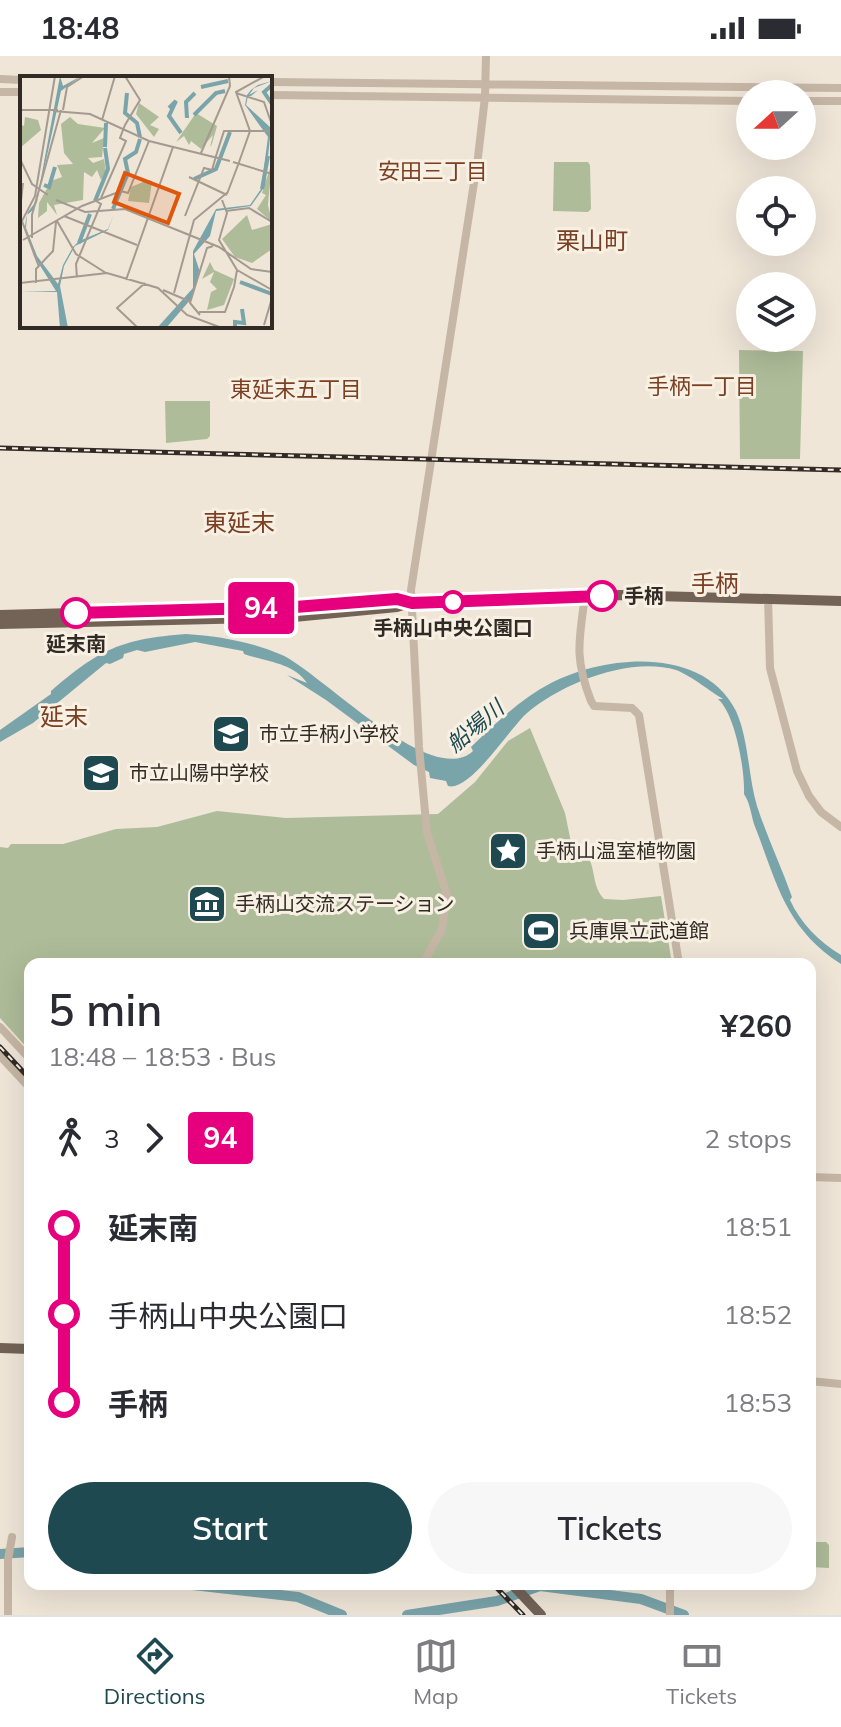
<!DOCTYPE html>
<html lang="en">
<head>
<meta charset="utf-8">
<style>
  :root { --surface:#fff; --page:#f7f7f7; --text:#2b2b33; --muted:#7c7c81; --line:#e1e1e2; --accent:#1e4950 }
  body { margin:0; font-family:Mulish,"Noto Sans JP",sans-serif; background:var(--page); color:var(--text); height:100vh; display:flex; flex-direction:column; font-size:30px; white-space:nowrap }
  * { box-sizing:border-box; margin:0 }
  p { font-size:26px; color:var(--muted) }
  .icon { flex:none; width:44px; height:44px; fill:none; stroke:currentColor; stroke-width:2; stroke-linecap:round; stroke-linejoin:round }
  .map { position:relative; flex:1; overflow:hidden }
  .side { position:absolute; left:24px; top:902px; width:792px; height:632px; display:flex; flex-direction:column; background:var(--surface); border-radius:16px; box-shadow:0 8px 32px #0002 }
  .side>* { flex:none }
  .badge { padding:0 16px; border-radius:6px; font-size:28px; line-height:52px }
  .needle { width:52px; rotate:249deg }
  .controls { position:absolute; left:736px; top:24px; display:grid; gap:16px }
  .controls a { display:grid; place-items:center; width:80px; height:80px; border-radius:50%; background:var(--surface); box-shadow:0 8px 32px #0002; font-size:40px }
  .map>.badge { position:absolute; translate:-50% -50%; box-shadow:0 0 0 4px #fff }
  .legs { display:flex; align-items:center; gap:12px; height:88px; padding:0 24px; font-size:26px }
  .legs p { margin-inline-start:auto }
  .head { display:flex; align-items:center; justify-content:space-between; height:136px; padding:0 24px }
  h1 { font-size:44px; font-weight:600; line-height:60px }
  .primary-button { display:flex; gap:16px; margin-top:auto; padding:16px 24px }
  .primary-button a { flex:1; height:92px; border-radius:48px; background:var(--accent); color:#fff; font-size:32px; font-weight:600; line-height:92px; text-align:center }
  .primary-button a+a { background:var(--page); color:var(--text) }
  ul { padding:0 24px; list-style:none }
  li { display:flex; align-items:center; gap:28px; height:88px; font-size:30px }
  li i { display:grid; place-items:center; width:12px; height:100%; margin:0 10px; background:currentColor }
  li i::after { content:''; width:20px; height:20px; margin:-10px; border:6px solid; border-radius:50%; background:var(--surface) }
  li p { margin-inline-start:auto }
  li:first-child i { background:linear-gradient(#0000 50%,currentColor 0) }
  li:last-child i { background:linear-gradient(currentColor 50%,#0000 0) }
  .status { display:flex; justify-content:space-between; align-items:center; height:56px; padding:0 40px; background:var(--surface); direction:ltr }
  .status svg { height:22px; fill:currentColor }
  .menu { display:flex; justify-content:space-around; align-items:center; height:112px; border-top:2px solid var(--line); background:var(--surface); font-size:22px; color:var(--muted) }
  .menu a { display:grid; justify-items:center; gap:4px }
  .menu .on { color:var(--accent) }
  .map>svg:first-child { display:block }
  .green { fill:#aebc99 }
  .water { fill:#79a4aa }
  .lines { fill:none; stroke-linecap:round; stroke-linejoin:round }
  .river { stroke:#79a4aa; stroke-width:10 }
  .minor { stroke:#c6b6a5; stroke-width:8 }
  .major { stroke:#736357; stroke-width:10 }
  .rail-casing { stroke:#322a25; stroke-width:5 }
  .rail { stroke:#f7f0e3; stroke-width:2; stroke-dasharray:6; stroke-linecap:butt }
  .line-1-casing { stroke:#fff; stroke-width:18 }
  .line-1 { stroke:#e6007e; stroke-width:12 }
  .stop-1-dot { fill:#fff; stroke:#e6007e; stroke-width:4 }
  .labels { text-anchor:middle; stroke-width:6; stroke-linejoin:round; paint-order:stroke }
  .stop-label { font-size:20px; font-weight:bold; fill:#322a25; stroke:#f7f0e3 }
  .poi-label { font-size:20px; fill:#322a25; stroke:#f7f0e3; text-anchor:start }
  .neighbourhood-label { font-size:22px; fill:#7b4024; stroke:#f7f0e3 }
  .water-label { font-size:22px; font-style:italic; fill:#1e4950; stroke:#f7f0e3 }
  .quarter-label { font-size:24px; fill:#7b4024; stroke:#f7f0e3 }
  .inset-river { fill:none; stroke:#79a4aa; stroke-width:4 }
  .inset-road { fill:none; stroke:#a39b90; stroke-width:2 }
  .view { fill:#df570d; fill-opacity:0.15; stroke:#df570d; stroke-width:4 }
  .inset-edge { fill:none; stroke:#322a25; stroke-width:4 }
</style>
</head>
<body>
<div class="status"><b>18:48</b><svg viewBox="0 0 49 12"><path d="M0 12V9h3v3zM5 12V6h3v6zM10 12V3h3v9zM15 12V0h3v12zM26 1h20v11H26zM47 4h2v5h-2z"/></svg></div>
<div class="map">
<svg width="841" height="1559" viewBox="0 0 841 1559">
  <rect width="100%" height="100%" fill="#efe6d8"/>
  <!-- green -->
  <path class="green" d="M554,106H588L590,109L591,153L588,156L553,155Z
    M739,294L803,295L800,403H740Z
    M165,345H210V380L207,383L166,387Z
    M530,672L565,757L574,801L589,802C596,818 592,829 604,843L623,844L661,840L672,908H30V995L0,962V791L8,792L11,788H63L116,773L157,771L217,755L286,762L438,758L475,726L508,685Z
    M810,1486H826L829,1489V1512L810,1511Z"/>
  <!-- water -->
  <path class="water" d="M186,578C219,580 252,586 282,599C320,616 432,734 473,695L471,691C496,667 520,643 551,627C605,599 703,589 736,655C749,684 748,720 757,750C767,781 781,810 792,841L790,844C800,866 819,886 841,899V908C784,871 777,826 754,768C751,758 750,747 744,738C745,716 736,659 718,643H723C711,636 690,619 676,614C630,600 562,627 527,657C510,672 470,736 448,730L446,725L430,722L429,716L414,709L326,644L287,619L307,627C294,607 267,606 244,598L243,595L195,586L145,596L137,594L124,598L123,602L110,608L106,607L33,667L0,686V674L51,638V635C100,593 121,583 186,578Z"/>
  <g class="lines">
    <!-- river -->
    <path class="river" d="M0,1498L30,1496
      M184,1528L298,1541L342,1559
      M407,1559L497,1545L540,1530L641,1543L684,1559"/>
    <!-- minor -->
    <path class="minor" d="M0,23L22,24
      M270,26L841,32
      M0,36H22
      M270,39L750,45
      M802,45H841
      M585,540C579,585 574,601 591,645L594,650L632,652L639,659L679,908
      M768,542L770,612L797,715L809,740L821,756L841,771
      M423,908L442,873L447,839L427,777L419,691L411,534L478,101L485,41L486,0
      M0,971L30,1003
      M0,1000L30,1032
      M810,1121L841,1122
      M810,1325L841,1328
      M8,1559V1504L12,1481
      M670,1559V1528"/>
    <!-- major -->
    <path class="major" d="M0,559L295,551L397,543L412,547L620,539L841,545
      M0,568L294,561L397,551L410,547
      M0,1292L30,1293
      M512,1528L541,1559"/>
    <defs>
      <path id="rail" d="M0,392L841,414
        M0,991L30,1023
        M493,1528L523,1559"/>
    </defs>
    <!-- rail casing -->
    <use href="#rail" class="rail-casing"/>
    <!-- rail -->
    <use href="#rail" class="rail"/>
  </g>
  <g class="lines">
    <defs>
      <path id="line-1" d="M76,557L295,551L397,543L412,547L602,540"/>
    </defs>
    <!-- line-1 casing -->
    <use href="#line-1" class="line-1-casing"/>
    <!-- line-1 -->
    <use href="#line-1" class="line-1"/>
  </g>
  <!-- icons -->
  <defs>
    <symbol id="school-square" viewBox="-11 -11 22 22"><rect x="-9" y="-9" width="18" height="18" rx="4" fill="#1e4950" stroke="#f7f0e3"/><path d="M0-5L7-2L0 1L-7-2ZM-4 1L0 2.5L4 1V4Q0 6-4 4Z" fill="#fff"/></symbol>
    <symbol id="sight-square" viewBox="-11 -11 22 22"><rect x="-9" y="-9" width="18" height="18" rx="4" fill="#1e4950" stroke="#f7f0e3"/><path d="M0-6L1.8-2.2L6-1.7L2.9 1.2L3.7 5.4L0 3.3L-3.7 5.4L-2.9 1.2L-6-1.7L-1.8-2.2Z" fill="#fff"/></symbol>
    <symbol id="museum-square" viewBox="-11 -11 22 22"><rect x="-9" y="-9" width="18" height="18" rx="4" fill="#1e4950" stroke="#f7f0e3"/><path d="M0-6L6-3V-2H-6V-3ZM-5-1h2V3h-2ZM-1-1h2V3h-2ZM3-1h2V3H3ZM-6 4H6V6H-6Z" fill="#fff"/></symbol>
    <symbol id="stadium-square" viewBox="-11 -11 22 22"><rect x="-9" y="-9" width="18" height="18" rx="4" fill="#1e4950" stroke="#f7f0e3"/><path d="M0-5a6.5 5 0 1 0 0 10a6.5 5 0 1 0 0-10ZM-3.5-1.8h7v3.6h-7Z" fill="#fff"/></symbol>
  </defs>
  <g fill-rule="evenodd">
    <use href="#school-square" x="209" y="656" width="44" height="44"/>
    <use href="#school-square" x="79" y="695" width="44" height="44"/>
    <use href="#sight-square" x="486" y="773" width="44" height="44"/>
    <use href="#museum-square" x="185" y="826" width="44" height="44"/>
    <use href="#stadium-square" x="519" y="853" width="44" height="44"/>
  </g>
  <!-- markers -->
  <g class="stop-1-dot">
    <circle cx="602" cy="540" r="14"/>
    <circle cx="453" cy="546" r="10"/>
    <circle cx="76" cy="557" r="14"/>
  </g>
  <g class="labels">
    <!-- stop labels -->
    <g class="stop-label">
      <text x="624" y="547" text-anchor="start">手柄</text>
      <text x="453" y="579">手柄山中央公園口</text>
      <text x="76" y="595">延末南</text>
    </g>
    <!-- poi labels -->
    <g class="poi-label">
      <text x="259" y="685">市立手柄小学校</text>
      <text x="129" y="724">市立山陽中学校</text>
      <text x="536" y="802">手柄山温室植物園</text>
      <text x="235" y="855">手柄山交流ステーション</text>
      <text x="569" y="882">兵庫県立武道館</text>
    </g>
    <!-- neighbourhood labels -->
    <g class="neighbourhood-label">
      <text x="433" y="123">安田三丁目</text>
      <text x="702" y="338">手柄一丁目</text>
      <text x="296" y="341">東延末五丁目</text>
    </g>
    <!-- water labels -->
    <g class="water-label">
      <text transform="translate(475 670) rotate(-40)" y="8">船場川</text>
    </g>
    <!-- quarter labels -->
    <g class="quarter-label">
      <text x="592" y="193">栗山町</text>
      <text x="239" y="475">東延末</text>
      <text x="715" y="536">手柄</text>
      <text x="64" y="669">延末</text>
    </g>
  </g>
  <!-- overview -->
  <g transform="translate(20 20)">
    <rect width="252" height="252" fill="#efe6d8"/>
    <path d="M119,27L139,41L130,49L139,53L134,61L116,38ZM176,37L197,50L192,68L190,71L193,59L181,73L171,65L169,69L164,60L156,66ZM5,41L18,44L21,54L0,72V48L4,50ZM50,41L58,48L85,52L72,67L84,62L82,81L68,82L73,87L84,83L86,96L81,104L77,94L72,101L64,96L63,124L34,129L37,139L27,126V135L18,142L19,127L31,105L42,101L37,89L53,88L44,77L41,48ZM252,86L248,129L252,146L237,133L246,119L242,117ZM128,104L132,105L129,127L108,125L111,111ZM227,139L232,154L252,148V173L232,187L215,181L202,163ZM190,186L194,194L214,203L204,229L187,234L191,216L197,213L190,206L194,196L182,203Z" fill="#aebc99"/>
    <path d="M40,0L43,10L61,0L41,15L17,126L13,134L7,139L6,152L17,180L38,208L43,189L53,171L59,165L88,153L94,138L88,154L55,170L44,190L40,210L48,252H40L37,216H0L36,215L14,180L5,151L6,143L8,136L17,124ZM252,5L234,12L229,19L238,14L231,20H228L226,29L251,52L245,110L231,130L196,135L190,160L174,178L180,196L171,223L146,252H137L173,212V175L196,133L230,129L241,113L248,61L225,29L227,19L231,14L235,11L238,9Z" fill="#79a4aa"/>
    <path class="inset-river" d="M252,9L244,16L252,28M181,11L208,5M107,17L105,37L117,47L120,61M149,32L156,25L149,40L161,57M174,39L196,17L205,15M167,42L166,26L175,17M85,71L86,47M174,103L196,93L210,56M24,109L29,111L35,91M242,113L248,80M75,125L88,93L85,72M93,133L108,97L105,83L116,76L120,63M59,167L70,138M220,206L252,218M215,252V246L224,247L222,233"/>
    <path class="inset-road" d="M216,17L244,26L252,49M0,34H38M43,34L47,11L64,0M33,35L70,38L129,65L210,85M82,44L95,0M181,77L210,10L209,0M196,80L204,55H252M0,83L12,108L28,119M213,86L252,98M218,89L230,55L216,16L245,0M169,101L207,119M207,118L218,89M81,122L106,65L100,62L105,49L120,24L105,0M36,124L65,136L105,133L199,171L231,193L252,196M0,134L3,107M206,135L229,132L252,146M44,140L117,169M165,140L184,92L192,94L196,80M37,145L56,178L86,197M12,162V139L41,34M3,164L62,130L101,115L108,117L129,65M19,191L2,145L15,120L35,0M217,194L252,214M57,202L56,188L81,128L76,125M106,204L153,71M0,207L87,197L138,212L167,239L202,252M16,207V193L33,175L36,146M143,214L171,226M154,217L174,144L208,116M179,236H205L214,211L217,194L199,164L207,137L202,124M180,239L170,227L187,172L193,170M244,249L252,222M118,252L97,232L125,207"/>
    <path class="view" d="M105,97L159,118L148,147L94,126Z"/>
    <rect width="252" height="252" class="inset-edge"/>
  </g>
</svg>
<div class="controls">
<a><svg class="needle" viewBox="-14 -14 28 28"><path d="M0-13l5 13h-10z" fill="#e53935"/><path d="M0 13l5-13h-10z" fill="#7c7c81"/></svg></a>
<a><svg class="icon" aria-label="locate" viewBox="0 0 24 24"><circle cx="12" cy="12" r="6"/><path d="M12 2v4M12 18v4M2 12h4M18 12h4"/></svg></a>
<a><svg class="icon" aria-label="layers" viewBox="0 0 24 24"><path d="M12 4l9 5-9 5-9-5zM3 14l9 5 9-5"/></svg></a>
</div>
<b class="badge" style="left:261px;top:552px;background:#e6007e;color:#fff">94</b>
<section class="side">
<div class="head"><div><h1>5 min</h1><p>18:48 – 18:53 · Bus</p></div><b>¥260</b></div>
<div class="legs"><svg class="icon" aria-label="walk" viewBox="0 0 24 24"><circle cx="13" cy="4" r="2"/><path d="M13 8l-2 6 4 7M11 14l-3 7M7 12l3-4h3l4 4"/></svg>3<svg class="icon" aria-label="forward" viewBox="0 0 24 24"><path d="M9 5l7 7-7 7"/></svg><b class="badge" style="background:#e6007e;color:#fff">94</b><p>2 stops</p></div>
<ul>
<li><i style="color:#e6007e"></i><b>延末南</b><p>18:51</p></li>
<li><i style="color:#e6007e"></i><span>手柄山中央公園口</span><p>18:52</p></li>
<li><i style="color:#e6007e"></i><b>手柄</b><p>18:53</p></li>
</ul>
<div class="primary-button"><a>Start</a><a>Tickets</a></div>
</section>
</div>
<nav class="menu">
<a class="on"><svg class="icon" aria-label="directions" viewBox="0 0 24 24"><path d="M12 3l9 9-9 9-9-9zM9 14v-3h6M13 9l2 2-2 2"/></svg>Directions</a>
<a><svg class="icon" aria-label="map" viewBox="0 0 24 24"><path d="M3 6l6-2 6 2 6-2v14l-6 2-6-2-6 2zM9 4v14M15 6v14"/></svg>Map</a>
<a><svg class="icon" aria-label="tickets" viewBox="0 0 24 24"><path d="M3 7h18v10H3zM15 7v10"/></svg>Tickets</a>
</nav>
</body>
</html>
